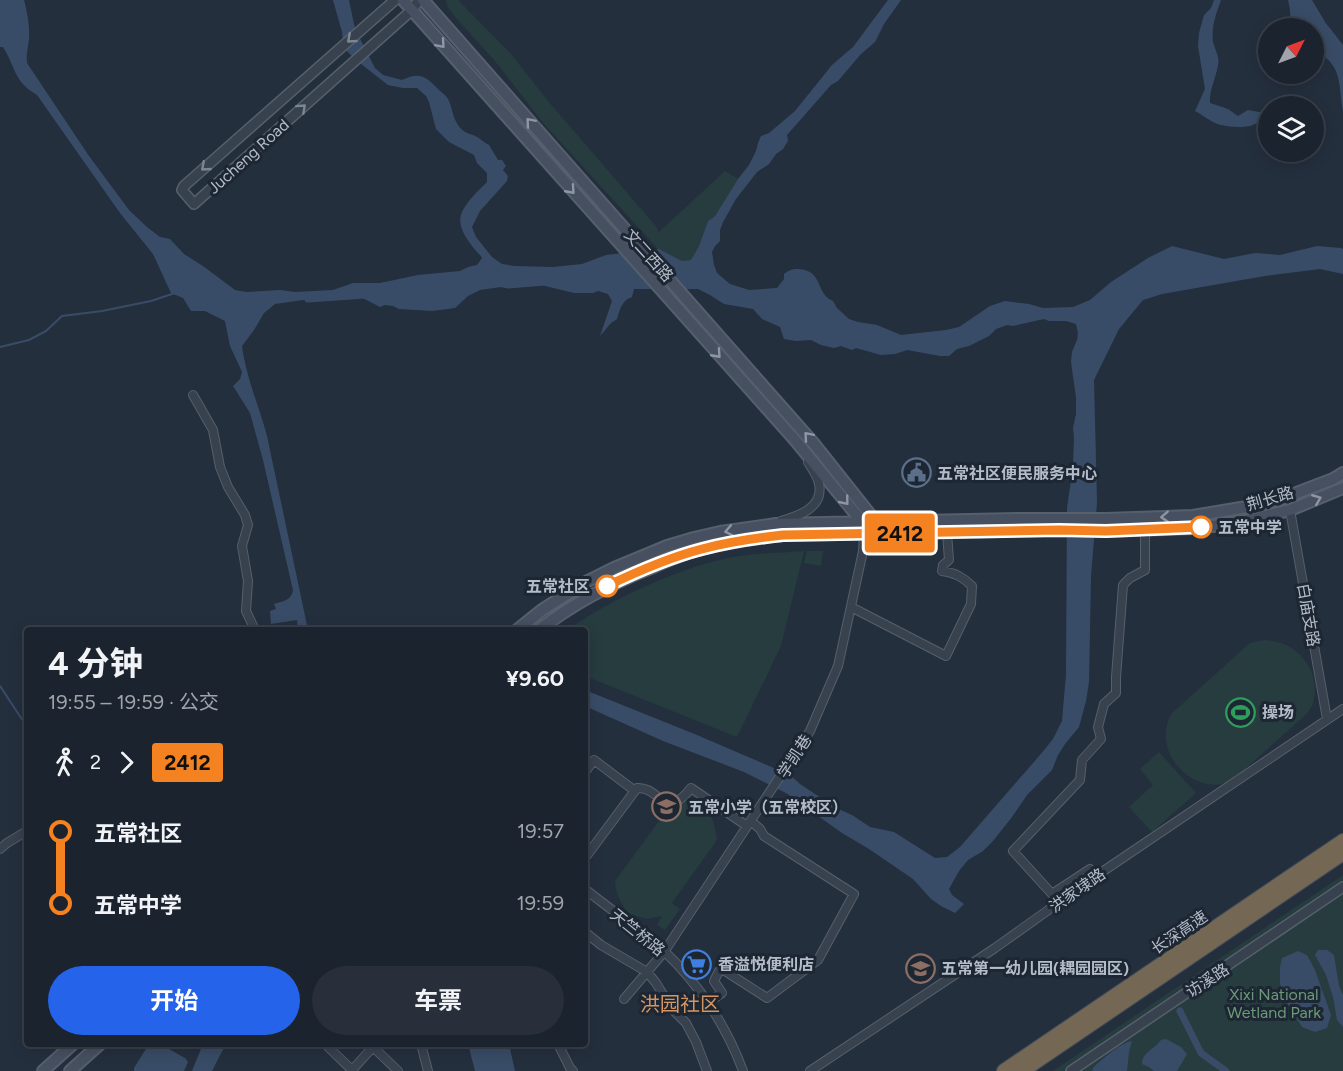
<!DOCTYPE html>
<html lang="zh">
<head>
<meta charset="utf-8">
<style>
  :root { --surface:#1b232e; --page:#282f3a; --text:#f1f3f6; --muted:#a0a4aa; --line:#39404a; --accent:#2563eb }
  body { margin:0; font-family:Figtree,"Noto Sans SC",sans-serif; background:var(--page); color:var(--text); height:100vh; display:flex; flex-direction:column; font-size:22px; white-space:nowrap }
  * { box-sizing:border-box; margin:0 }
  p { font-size:20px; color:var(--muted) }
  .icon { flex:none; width:33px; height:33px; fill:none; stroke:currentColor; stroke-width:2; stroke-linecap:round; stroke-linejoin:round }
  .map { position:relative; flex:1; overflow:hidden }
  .panel { position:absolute; left:24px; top:627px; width:564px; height:420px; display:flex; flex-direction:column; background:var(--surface); border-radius:6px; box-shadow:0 3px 15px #0003,0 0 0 2px var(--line) }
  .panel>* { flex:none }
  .badge { padding:0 12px; border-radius:4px; font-size:21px; line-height:39px }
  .needle { width:39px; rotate:48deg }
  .fabs { position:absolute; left:1258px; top:18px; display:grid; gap:12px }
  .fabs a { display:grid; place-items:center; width:66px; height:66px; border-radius:50%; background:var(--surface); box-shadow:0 3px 15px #0003,0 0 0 2px var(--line); font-size:30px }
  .map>.badge { position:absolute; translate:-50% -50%; box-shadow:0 0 0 3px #fff }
  .legs { display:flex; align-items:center; gap:9px; height:66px; padding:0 24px; font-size:20px }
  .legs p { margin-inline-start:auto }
  .headline { display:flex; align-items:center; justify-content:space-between; height:102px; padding:0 24px }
  h1 { font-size:33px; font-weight:700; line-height:45px }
  .button { display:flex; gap:12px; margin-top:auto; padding:12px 24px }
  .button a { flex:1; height:69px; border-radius:36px; background:var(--accent); color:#fff; font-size:24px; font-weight:700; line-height:69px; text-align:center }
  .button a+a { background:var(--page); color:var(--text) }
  ul { padding:0 24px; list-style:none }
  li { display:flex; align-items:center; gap:21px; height:72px; font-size:22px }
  li i { display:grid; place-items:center; width:9px; height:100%; margin:0 8px; background:currentColor }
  li i::after { content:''; width:15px; height:15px; margin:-8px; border:4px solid; border-radius:50%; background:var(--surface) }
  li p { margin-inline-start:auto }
  li:first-child i { background:linear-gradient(#0000 50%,currentColor 0) }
  li:last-child i { background:linear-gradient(currentColor 50%,#0000 0) }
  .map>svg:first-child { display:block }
  .green { fill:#263c3f }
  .water { fill:#394c67 }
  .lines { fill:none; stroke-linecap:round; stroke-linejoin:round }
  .stream { stroke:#394c67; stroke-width:2 }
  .canal { stroke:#394c67; stroke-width:7 }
  .minor-casing { stroke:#565f6c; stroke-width:10 }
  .tertiary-casing { stroke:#565f6c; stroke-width:12 }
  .secondary-casing { stroke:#565f6c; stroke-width:14 }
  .motorway-casing { stroke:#434c59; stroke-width:16 }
  .minor { stroke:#38414e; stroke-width:8 }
  .tertiary { stroke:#38414e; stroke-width:9 }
  .secondary { stroke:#465061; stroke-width:10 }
  .motorway { stroke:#746855; stroke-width:14 }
  .oneway { stroke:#7c8592 }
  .oneway2 { stroke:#8e96a5 }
  .line-1-casing { stroke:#fff; stroke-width:14 }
  .line-1 { stroke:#f58220; stroke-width:9 }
  .stop-1-dot { fill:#fff; stroke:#f58220; stroke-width:3 }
  .labels { text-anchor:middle; stroke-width:6; stroke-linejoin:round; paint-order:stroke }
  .street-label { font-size:16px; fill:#b4bcc9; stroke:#1d2633 }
  .poi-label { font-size:16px; font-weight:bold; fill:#b4bcc9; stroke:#1d2633; text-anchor:start }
  .stop-label { font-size:16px; font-weight:bold; fill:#b4bcc9; stroke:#1d2633; text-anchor:start }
  .park-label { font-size:16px; fill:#6b9a76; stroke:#1d2633 }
  .quarter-label { font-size:20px; fill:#d59563; stroke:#1d2633 }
</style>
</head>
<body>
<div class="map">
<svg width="1343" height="1071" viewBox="0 0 1343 1071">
  <rect width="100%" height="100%" fill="#242f3e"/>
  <!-- green -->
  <path class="green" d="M446,0H458L511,54L548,101L655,225L659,232L725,171L738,179L715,216L708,221L699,246L691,260L682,261L658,249L544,124L495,61L456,18L447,6Z
    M804,551L781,646L737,737L585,676V630H567C613,598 684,565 739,556C760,553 782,553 804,551Z
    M807,551H823L821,566L804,563Z
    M1264,640C1283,641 1296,648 1307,663C1315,675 1318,695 1311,708C1307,715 1297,722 1291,728C1271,745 1252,763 1232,781C1193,798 1151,752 1171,714L1250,643Z
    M1159,752L1196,793L1152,832L1129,807L1153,785L1140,769Z
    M685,802C710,807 714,817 717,840L672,903L680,909L665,930L657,925L662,916L647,919L629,914C621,904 616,895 615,881L670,806Z
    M1343,875V1071H1053Z"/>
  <!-- water -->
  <path class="water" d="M0,0H24C27,12 30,26 29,39C28,48 26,53 27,63L89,156L129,210L147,227L160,237L170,239L184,254L203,266L235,290L246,292L281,290L294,292L333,290L353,283H380L418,275L460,271L468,267L477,265L482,258L480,255C471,245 455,227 462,212C467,201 478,191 487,182V173L477,163L474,155L449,142L436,129L429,102L426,96L417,88H403L388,85L356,60L344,48L342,32L333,0H349L355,29L375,68L383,75L402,80C419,72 425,75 438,89C441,92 446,95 448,99C452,106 452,116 458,125C462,131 466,133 473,135C479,137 483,142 489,145L498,160H502L506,166L503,170L508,176L507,181L480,211L472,227L476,237L492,257L502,264L514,266L553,267L582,264L606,255L659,249L682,261L691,260L699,246L708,221L715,216L738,179L749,165L756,151L758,143L761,136L769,133L795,111L832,65L853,47L888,0H901L884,24L875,42L861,54L838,81L831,85L787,135L788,141L783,149L776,154L769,164L757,172L736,199L723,222L720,230V241L715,246L712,252L714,265L717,273L730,284L749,290L777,288L784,279V274C789,270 792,269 798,269C824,270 815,294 833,301L837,308L849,319L858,322L877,325L901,335L946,330L959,327L990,306L1005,301L1029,304L1043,308L1073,307L1090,300L1111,282L1148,258L1172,246L1224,259L1255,253L1280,255L1317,246L1341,248L1343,249V274L1320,269L1265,276L1162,294L1143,300L1119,329L1094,380L1097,502L1091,576L1089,682L1086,701L1079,727L1065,744L1058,755L1052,770L1027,795L1012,817L993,841L983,851L968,860L959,871L949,889L952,895L964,904L955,913L941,906L931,899L913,879L869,849L842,833L786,793L744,772L663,741L585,706V690L697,735L790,775L800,784L836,808L852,815L870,827L894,832L935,858L947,857L960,847L1040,755L1053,739L1062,721L1064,697L1066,675L1067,508L1073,466L1074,437L1073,428L1076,414V397L1071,362L1072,352L1077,340L1078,333L1076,324L1066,321H1049L1044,319L1013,326L1007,325L996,329L989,336L969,346L957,349L949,356H940L907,350L895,354L881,355L856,348L852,350L841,346L834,348L821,345L811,340L796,341L784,339L780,327L762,319L753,309L724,304L710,295L698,289H634L632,297C622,300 620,309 617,319L611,323L600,336L612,301L608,294L598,291L593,293H574L541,285L532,281L521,282L505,288L501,287L480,290L468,296L455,308L432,311L399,309L393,306L385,305L380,307L353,293L275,304L264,313L254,330L242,346C246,377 259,406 267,436L308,630H298L297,620L271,624L270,611L276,609L274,604C283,601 291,601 293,590L263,460L250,413L233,386L240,379L242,372L230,346L225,321L205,311H191L183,298L171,293L153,254L120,213L37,95C13,81 16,67 3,47H0Z
    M1214,0H1221C1216,14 1211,27 1213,42C1215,50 1220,57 1218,65C1216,78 1209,90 1210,103L1228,109L1238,116L1248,110L1264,113C1261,130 1236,128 1221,125C1212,123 1203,115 1195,111L1205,89L1198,46L1199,33L1204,15L1211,8Z
    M1288,0H1312L1325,22L1343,45V111C1338,82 1343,65 1314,50V28H1285C1293,22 1290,9 1288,0Z
    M1318,950H1327L1334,955L1339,986L1343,995V1027L1337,1020L1333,997L1326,975L1315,955Z
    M1298,951L1307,955L1315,970L1331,1015L1327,1028L1315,1032L1302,1027L1289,1007L1280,984V967L1282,958Z
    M1166,1039L1181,1047L1187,1054L1177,1071H1154L1149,1067L1142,1064C1142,1052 1155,1049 1161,1040Z
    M1132,1041L1129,1052L1127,1071H1092L1093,1068C1101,1060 1122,1042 1132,1041Z
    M149,1044H160L185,1058L188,1062L184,1071H134V1068Z
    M203,1044H226L212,1071H192Z
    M468,1044H509L515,1071H475Z"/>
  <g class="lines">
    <!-- stream -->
    <path class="stream" d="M0,347L29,340L46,331L62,316L102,311L151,301L175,293
      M0,686L27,727"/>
    <!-- canal -->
    <path class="canal" d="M508,285L545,282
      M308,299L365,295
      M1180,1011L1201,1053L1226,1071"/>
    <defs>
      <path id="minor" d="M193,395L213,430L220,467L228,487L245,515L248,525L242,546L248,581L246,611L255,630
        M1290,510L1327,719
        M781,521C798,516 824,508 819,484C818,477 812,469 808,462
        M851,607L946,656L971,604L972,586C963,577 955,573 942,571L943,565L949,560L947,533
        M585,772L594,760L635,791
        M0,849L7,843L27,831
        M585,858L637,788C659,786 665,822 691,788L747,826
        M1096,876L1090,869L1052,894L1013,851L1080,780L1082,760L1101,739L1098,727L1104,704L1116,693V677L1123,585L1130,578L1145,570V530
        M585,889C611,910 640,930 665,952C699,984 727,1027 743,1071
        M585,932L601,945L647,972L656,983L672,1009L686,1023L696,1042L707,1071
        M624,999L664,952L810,731L838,666L863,551L864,534
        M707,1003L722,993L714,981L719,971H725L767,998L818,960L854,894L764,836L760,829L751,821
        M325,1044L353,1071
        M371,1044L373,1047L398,1071
        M421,1044L428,1071
        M558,1044L570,1068L573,1071
        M352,1070L373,1047
        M810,1071L995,948L1096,876L1343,709"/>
      <path id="tertiary" d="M395,0L184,186L182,190L194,204L412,10L419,0
        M1071,1071C1162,1010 1252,948 1343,887"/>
      <path id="secondary" d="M403,0L795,440L863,523L864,528
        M423,0L815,445L876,522L877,527
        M517,630L542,610L586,582L614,568L667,546L694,538L720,532L776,524L1017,519H1106L1193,516L1253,506L1286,497L1333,479L1343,473
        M539,630C574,603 610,584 651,568C667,561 684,553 702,549C729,542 756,538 783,535L1059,530L1106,531L1194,528L1230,524L1254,519L1290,510L1343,488
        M43,1071L73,1044
        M70,1071L100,1044"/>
      <path id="motorway" d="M1004,1071L1343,841
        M1022,1071L1343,853"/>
    </defs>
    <!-- minor casing -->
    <use href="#minor" class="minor-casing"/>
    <!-- tertiary casing -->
    <use href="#tertiary" class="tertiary-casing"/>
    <!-- secondary casing -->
    <use href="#secondary" class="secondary-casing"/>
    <!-- motorway casing -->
    <use href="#motorway" class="motorway-casing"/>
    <!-- minor -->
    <use href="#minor" class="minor"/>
    <!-- tertiary -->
    <use href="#tertiary" class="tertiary"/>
    <!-- secondary -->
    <use href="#secondary" class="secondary"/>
    <!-- motorway -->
    <use href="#motorway" class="motorway"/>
  </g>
  <!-- one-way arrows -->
  <defs><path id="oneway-chevron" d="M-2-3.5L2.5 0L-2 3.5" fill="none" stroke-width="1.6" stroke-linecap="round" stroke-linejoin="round" transform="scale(1.5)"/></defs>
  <g class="oneway">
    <use href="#oneway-chevron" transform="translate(351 39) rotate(139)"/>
    <use href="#oneway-chevron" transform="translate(302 108) rotate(-42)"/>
    <use href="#oneway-chevron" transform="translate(205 167) rotate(139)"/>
  </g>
  <g class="oneway2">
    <use href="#oneway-chevron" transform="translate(441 44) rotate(49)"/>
    <use href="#oneway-chevron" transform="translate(530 122) rotate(-131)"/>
    <use href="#oneway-chevron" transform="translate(571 190) rotate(48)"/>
    <use href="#oneway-chevron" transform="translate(717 354) rotate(48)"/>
    <use href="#oneway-chevron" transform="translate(808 436) rotate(-131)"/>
    <use href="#oneway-chevron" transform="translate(1317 499) rotate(-22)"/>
    <use href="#oneway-chevron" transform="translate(845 501) rotate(51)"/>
    <use href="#oneway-chevron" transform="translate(1165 517) rotate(177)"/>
    <use href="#oneway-chevron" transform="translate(729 531) rotate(169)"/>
  </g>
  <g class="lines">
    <defs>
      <path id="line-1" d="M607,586C636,572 671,557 702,549C728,542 756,538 783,535L1059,530L1106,531L1201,527"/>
    </defs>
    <!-- line-1 casing -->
    <use href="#line-1" class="line-1-casing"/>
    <!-- line-1 -->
    <use href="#line-1" class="line-1"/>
  </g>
  <!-- icons -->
  <defs>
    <symbol id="civic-ring" viewBox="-11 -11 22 22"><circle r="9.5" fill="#1d2633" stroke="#5c6f8a" stroke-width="1.5"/><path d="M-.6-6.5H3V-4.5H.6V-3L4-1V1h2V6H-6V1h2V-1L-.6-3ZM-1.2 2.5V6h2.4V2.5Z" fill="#5c6f8a"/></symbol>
    <symbol id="stadium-ring" viewBox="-11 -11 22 22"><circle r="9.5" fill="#1d2633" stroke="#2e9e5b" stroke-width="1.5"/><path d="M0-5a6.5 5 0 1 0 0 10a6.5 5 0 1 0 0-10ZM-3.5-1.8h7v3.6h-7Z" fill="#2e9e5b"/></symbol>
    <symbol id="school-ring" viewBox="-11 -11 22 22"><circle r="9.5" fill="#1d2633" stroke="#8d6e63" stroke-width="1.5"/><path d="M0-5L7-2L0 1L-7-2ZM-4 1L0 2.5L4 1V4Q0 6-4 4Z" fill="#8d6e63"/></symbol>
    <symbol id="supermarket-ring" viewBox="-11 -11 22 22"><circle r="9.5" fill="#1d2633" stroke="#3f7fe0" stroke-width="1.5"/><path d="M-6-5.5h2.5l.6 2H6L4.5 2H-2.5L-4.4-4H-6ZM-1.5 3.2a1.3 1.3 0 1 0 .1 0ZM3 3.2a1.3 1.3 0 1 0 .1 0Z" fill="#3f7fe0"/></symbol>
  </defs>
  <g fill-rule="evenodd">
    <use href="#civic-ring" x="900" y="456" width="33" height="33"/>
    <use href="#stadium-ring" x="1224" y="696" width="33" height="33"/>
    <use href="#school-ring" x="650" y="790" width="33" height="33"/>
    <use href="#supermarket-ring" x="680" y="948" width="33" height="33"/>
    <use href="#school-ring" x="904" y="952" width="33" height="33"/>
  </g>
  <!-- markers -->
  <g class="stop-1-dot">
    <circle cx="1201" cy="527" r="10"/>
    <circle cx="607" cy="586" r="10"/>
  </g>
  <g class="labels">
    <!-- street labels -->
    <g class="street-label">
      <text transform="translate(248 156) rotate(-42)" y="6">Jucheng Road</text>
      <text transform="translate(649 255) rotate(48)" y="6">文二西路</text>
      <text transform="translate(1270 498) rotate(-16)" y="6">荆长路</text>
      <text transform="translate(1309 615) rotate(80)" y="6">白庙支路</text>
      <text transform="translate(794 756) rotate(-57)" y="6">学凯巷</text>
      <text transform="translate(1077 890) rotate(-35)" y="6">洪家埭路</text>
      <text transform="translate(638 932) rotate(39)" y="6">天竺桥路</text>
      <text transform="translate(1179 932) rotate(-34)" y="6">长深高速</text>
      <text transform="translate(1207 980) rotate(-33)" y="6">访溪路</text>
    </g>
    <!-- poi labels -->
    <g class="poi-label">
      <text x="937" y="479">五常社区便民服务中心</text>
      <text x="1262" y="718">操场</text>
      <text x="688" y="813">五常小学（五常校区）</text>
      <text x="718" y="970">香溢悦便利店</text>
      <text x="941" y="974">五常第一幼儿园(耦园园区)</text>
    </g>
    <!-- stop labels -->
    <g class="stop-label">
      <text x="1218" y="533">五常中学</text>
      <text x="590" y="592" text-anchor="end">五常社区</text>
    </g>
    <!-- park labels -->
    <g class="park-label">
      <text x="1274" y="1000">Xixi National<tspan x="1274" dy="18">Wetland Park</tspan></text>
    </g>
    <!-- quarter labels -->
    <g class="quarter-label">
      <text x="680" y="1011">洪园社区</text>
    </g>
  </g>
</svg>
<div class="fabs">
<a><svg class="needle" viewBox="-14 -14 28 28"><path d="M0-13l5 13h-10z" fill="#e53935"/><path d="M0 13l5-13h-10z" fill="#a0a4aa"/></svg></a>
<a><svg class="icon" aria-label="layers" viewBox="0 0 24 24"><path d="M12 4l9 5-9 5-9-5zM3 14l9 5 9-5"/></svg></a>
</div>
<b class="badge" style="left:900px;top:533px;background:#f58220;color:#111">2412</b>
<section class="panel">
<div class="headline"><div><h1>4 分钟</h1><p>19:55 – 19:59 · 公交</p></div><b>¥9.60</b></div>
<div class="legs"><svg class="icon" aria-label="walk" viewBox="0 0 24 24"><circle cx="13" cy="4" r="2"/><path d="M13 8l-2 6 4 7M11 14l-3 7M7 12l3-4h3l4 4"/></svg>2<svg class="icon" aria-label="forward" viewBox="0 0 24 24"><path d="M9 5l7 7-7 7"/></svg><b class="badge" style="background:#f58220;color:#111">2412</b></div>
<ul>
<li><i style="color:#f58220"></i><b>五常社区</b><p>19:57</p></li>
<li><i style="color:#f58220"></i><b>五常中学</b><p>19:59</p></li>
</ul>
<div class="button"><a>开始</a><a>车票</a></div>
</section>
</div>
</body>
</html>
